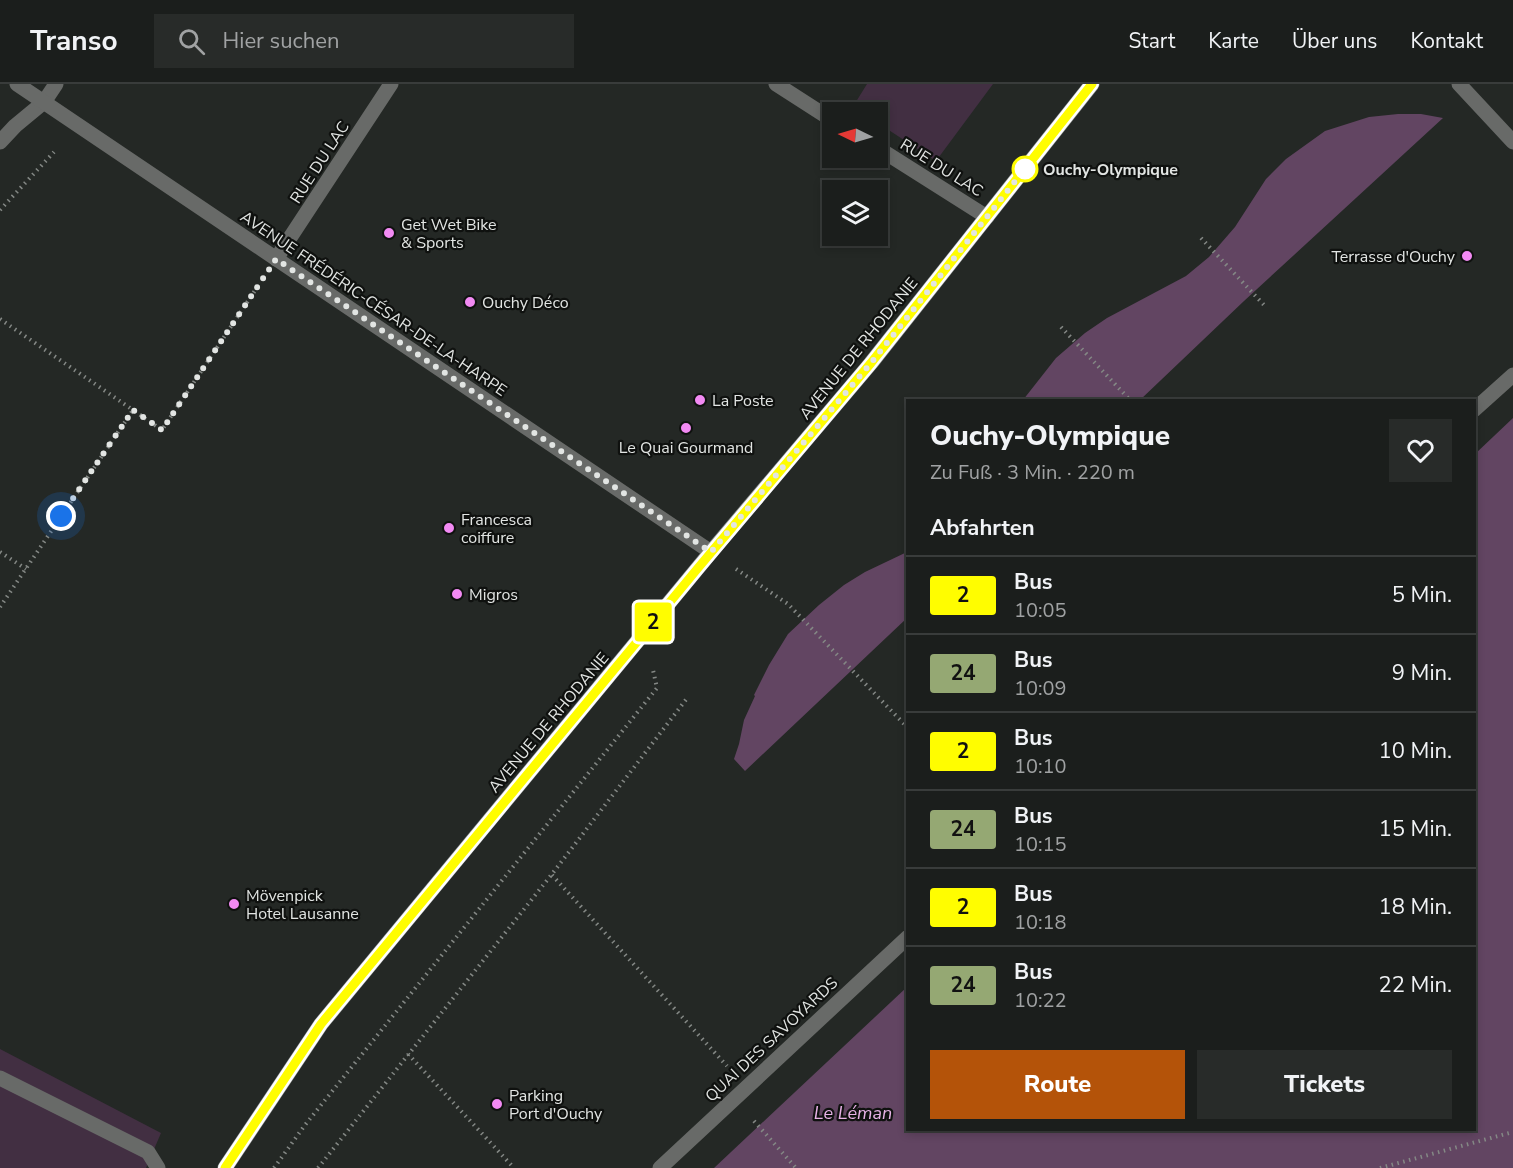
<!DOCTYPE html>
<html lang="de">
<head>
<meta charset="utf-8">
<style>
  :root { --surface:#1b1e1c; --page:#282b29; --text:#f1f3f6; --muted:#a0a2a3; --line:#393c3b; --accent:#b45309 }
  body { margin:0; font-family:"Nunito Sans",sans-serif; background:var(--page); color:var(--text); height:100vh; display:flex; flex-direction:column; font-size:22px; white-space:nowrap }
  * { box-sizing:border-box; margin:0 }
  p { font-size:20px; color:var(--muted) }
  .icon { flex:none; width:33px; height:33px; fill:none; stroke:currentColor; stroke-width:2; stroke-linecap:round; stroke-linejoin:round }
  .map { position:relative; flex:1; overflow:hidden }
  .drawer { position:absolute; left:906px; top:315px; width:570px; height:732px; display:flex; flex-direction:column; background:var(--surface); border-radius:0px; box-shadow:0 3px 9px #0003,0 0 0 2px var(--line) }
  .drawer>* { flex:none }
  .badge { padding:0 12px; border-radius:4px; font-size:21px; line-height:39px }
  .needle { width:39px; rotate:275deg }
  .tools { position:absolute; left:822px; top:18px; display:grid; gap:12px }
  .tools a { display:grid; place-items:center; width:66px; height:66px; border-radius:0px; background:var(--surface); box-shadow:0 3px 9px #0003,0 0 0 2px var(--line); font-size:30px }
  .you { position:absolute; width:30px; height:30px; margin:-15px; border:4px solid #fff; border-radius:50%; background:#1a73e8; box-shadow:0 0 0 9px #1a73e833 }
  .map>.badge { position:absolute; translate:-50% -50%; box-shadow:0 0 0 3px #fff }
  h2 { padding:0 24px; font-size:22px; line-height:54px }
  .round { display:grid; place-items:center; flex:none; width:63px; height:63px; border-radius:0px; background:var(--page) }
  .overview { display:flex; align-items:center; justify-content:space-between; height:102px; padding:0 24px }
  h1 { font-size:28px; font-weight:800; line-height:45px }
  .primary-button { display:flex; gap:12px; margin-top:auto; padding:12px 24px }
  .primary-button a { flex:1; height:69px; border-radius:0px; background:var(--accent); color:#fff; font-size:24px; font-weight:800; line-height:69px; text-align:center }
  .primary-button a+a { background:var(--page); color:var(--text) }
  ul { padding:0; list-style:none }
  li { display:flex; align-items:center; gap:18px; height:78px; padding:0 24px; border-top:2px solid var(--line) }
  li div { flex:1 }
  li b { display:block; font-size:22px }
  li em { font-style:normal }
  li .badge { min-width:66px; font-weight:700; text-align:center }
  header { display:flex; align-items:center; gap:36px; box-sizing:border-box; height:84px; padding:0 30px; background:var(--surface); border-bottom:2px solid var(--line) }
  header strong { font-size:28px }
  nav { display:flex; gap:33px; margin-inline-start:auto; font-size:21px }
  .search { width:420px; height:54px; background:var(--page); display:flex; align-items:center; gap:15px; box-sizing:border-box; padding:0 21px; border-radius:0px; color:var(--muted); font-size:22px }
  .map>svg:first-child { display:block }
  .green { fill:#422f42 }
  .water { fill:#624562 }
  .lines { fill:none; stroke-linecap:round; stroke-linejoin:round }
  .path { stroke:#848885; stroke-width:4; stroke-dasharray:1.5 4.5; stroke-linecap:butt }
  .pedestrian { stroke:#686a68; stroke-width:15 }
  .minor { stroke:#686a68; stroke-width:15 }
  .tertiary { stroke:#686a68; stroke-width:15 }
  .secondary { stroke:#8c908d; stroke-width:15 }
  .line-casing { stroke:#fff; stroke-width:14 }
  .line { stroke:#fffd00; stroke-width:9 }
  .walk { stroke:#e2e5e3; stroke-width:6; stroke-dasharray:0 10.8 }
  .stop-dot { fill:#fff; stroke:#fffd00; stroke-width:3 }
  .poi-dot { fill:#f28af3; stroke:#0f110f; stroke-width:2 }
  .labels { text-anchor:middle; stroke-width:4.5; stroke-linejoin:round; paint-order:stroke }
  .street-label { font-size:16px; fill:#e2e5e3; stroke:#0f110f }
  .stop-label { font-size:16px; font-weight:bold; fill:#e2e5e3; stroke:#0f110f; text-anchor:start }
  .poi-label { font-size:16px; fill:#e2e5e3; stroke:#0f110f; text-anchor:start }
  .water-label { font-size:18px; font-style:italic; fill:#e8b3e7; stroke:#0f110f }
</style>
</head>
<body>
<header>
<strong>Transo</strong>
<div class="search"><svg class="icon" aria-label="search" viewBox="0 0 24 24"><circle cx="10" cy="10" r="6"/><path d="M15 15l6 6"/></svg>Hier suchen</div>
<nav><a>Start</a><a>Karte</a><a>Über uns</a><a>Kontakt</a></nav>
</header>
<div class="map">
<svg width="1513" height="1084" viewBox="0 0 1513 1084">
  <rect width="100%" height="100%" fill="#242825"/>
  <!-- green -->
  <path class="green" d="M867,0H993L936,77L878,39V28C868,28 859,31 854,21Z
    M0,965L161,1049L146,1084H0Z"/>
  <!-- water -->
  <path class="water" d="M1398,30H1421L1443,34L1244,217L1140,316H1023L1056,274L1085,249L1107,234L1186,192L1209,173L1235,143L1266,95L1286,75L1325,47L1369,33Z
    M1513,334V1084H714L907,903L908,1046H1474L1475,370Z
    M907,468V534L745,687L734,675L739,660L744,636L755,612L754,611L769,581L788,550L819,521L844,501L865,488Z"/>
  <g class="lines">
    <!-- path -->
    <path class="path" d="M0,126L54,68
      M1201,154L1265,222
      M0,235L133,326
      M1061,243L1130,316
      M0,468L26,485
      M736,485L788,520L908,644
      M0,523L133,326L162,346L260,199
      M552,791L727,982
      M408,970L514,1084
      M754,1037L796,1084
      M274,1084L305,1041L657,604L653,586
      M318,1084L552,790L688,613
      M1380,1084L1513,1048"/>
    <!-- pedestrian -->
    <path class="pedestrian" d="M1459,0L1513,58
      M1474,326L1513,291
      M0,994L148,1068L158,1084
      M660,1084L908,853"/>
    <!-- minor -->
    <path class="minor" d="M776,0L832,36
      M0,58L15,42L44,18L56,0
      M878,64L987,133
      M276,175L391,0"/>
    <!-- tertiary -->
    <path class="tertiary" d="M17,0L711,468"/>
    <!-- secondary -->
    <path class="secondary" d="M225,1084L321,940L711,468L871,279L1092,0"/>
  </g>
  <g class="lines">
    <defs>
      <path id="line" d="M225,1084L321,940L698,484L871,279L1092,0"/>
    </defs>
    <!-- line casing -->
    <use href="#line" class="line-casing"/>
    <!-- line -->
    <use href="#line" class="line"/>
    <!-- walk -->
    <path class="walk" d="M61,432L133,326L162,346L276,175L711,468L871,279L1028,81L1025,85"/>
  </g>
  <!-- markers -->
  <circle class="stop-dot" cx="1025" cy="85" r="12"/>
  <g class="poi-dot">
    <circle cx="389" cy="149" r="6"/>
    <circle cx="1467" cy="172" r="6"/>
    <circle cx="470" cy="218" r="6"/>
    <circle cx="700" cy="316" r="6"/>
    <circle cx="686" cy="344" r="6"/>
    <circle cx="449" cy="444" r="6"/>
    <circle cx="457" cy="510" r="6"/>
    <circle cx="234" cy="820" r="6"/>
    <circle cx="497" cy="1020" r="6"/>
  </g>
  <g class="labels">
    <!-- street labels -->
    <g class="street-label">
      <text transform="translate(319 78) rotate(-57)" y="6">RUE DU LAC</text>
      <text transform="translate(942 83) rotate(32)" y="6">RUE DU LAC</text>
      <text transform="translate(374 219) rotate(34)" y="6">AVENUE FRÉDÉRIC-CÉSAR-DE-LA-HARPE</text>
      <text transform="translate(858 264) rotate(-51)" y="6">AVENUE DE RHODANIE</text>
      <text transform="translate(548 638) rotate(-50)" y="6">AVENUE DE RHODANIE</text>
      <text transform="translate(771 955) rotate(-43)" y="6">QUAI DES SAVOYARDS</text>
    </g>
    <!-- stop labels -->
    <g class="stop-label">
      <text x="1043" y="91">Ouchy-Olympique</text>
    </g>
    <!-- poi labels -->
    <g class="poi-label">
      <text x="401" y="146">Get Wet Bike<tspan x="401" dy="18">&amp; Sports</tspan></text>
      <text x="1455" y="178" text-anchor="end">Terrasse d'Ouchy</text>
      <text x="482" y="224">Ouchy Déco</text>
      <text x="712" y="322">La Poste</text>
      <text x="686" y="369" text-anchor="middle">Le Quai Gourmand</text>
      <text x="461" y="441">Francesca<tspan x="461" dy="18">coiffure</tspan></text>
      <text x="469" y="516">Migros</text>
      <text x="246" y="817">Mövenpick<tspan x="246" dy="18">Hotel Lausanne</tspan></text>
      <text x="509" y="1017">Parking<tspan x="509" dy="18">Port d'Ouchy</tspan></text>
    </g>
    <!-- water labels -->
    <g class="water-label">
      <text x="853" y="1035">Le Léman</text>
    </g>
  </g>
</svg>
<div class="tools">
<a><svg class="needle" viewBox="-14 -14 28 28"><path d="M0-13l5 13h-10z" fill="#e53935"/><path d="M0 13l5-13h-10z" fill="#a0a2a3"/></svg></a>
<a><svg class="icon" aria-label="layers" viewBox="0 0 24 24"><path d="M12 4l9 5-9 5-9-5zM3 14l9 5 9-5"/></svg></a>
</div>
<div class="you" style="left:61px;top:432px"></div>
<b class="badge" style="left:653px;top:538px;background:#fffd00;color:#111">2</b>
<section class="drawer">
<div class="overview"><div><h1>Ouchy-Olympique</h1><p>Zu Fuß · 3 Min. · 220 m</p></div><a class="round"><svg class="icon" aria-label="heart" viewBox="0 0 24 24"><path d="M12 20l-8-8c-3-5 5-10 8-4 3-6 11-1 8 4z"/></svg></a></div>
<h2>Abfahrten</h2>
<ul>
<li><span class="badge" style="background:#fffd00;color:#111">2</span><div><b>Bus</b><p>10:05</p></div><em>5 Min.</em></li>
<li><span class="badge" style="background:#95a873;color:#111">24</span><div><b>Bus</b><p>10:09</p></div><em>9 Min.</em></li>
<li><span class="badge" style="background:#fffd00;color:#111">2</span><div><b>Bus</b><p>10:10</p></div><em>10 Min.</em></li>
<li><span class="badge" style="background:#95a873;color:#111">24</span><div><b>Bus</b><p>10:15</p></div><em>15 Min.</em></li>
<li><span class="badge" style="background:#fffd00;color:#111">2</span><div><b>Bus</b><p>10:18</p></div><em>18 Min.</em></li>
<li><span class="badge" style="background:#95a873;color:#111">24</span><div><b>Bus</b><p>10:22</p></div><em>22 Min.</em></li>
</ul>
<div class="primary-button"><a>Route</a><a>Tickets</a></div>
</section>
</div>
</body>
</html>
